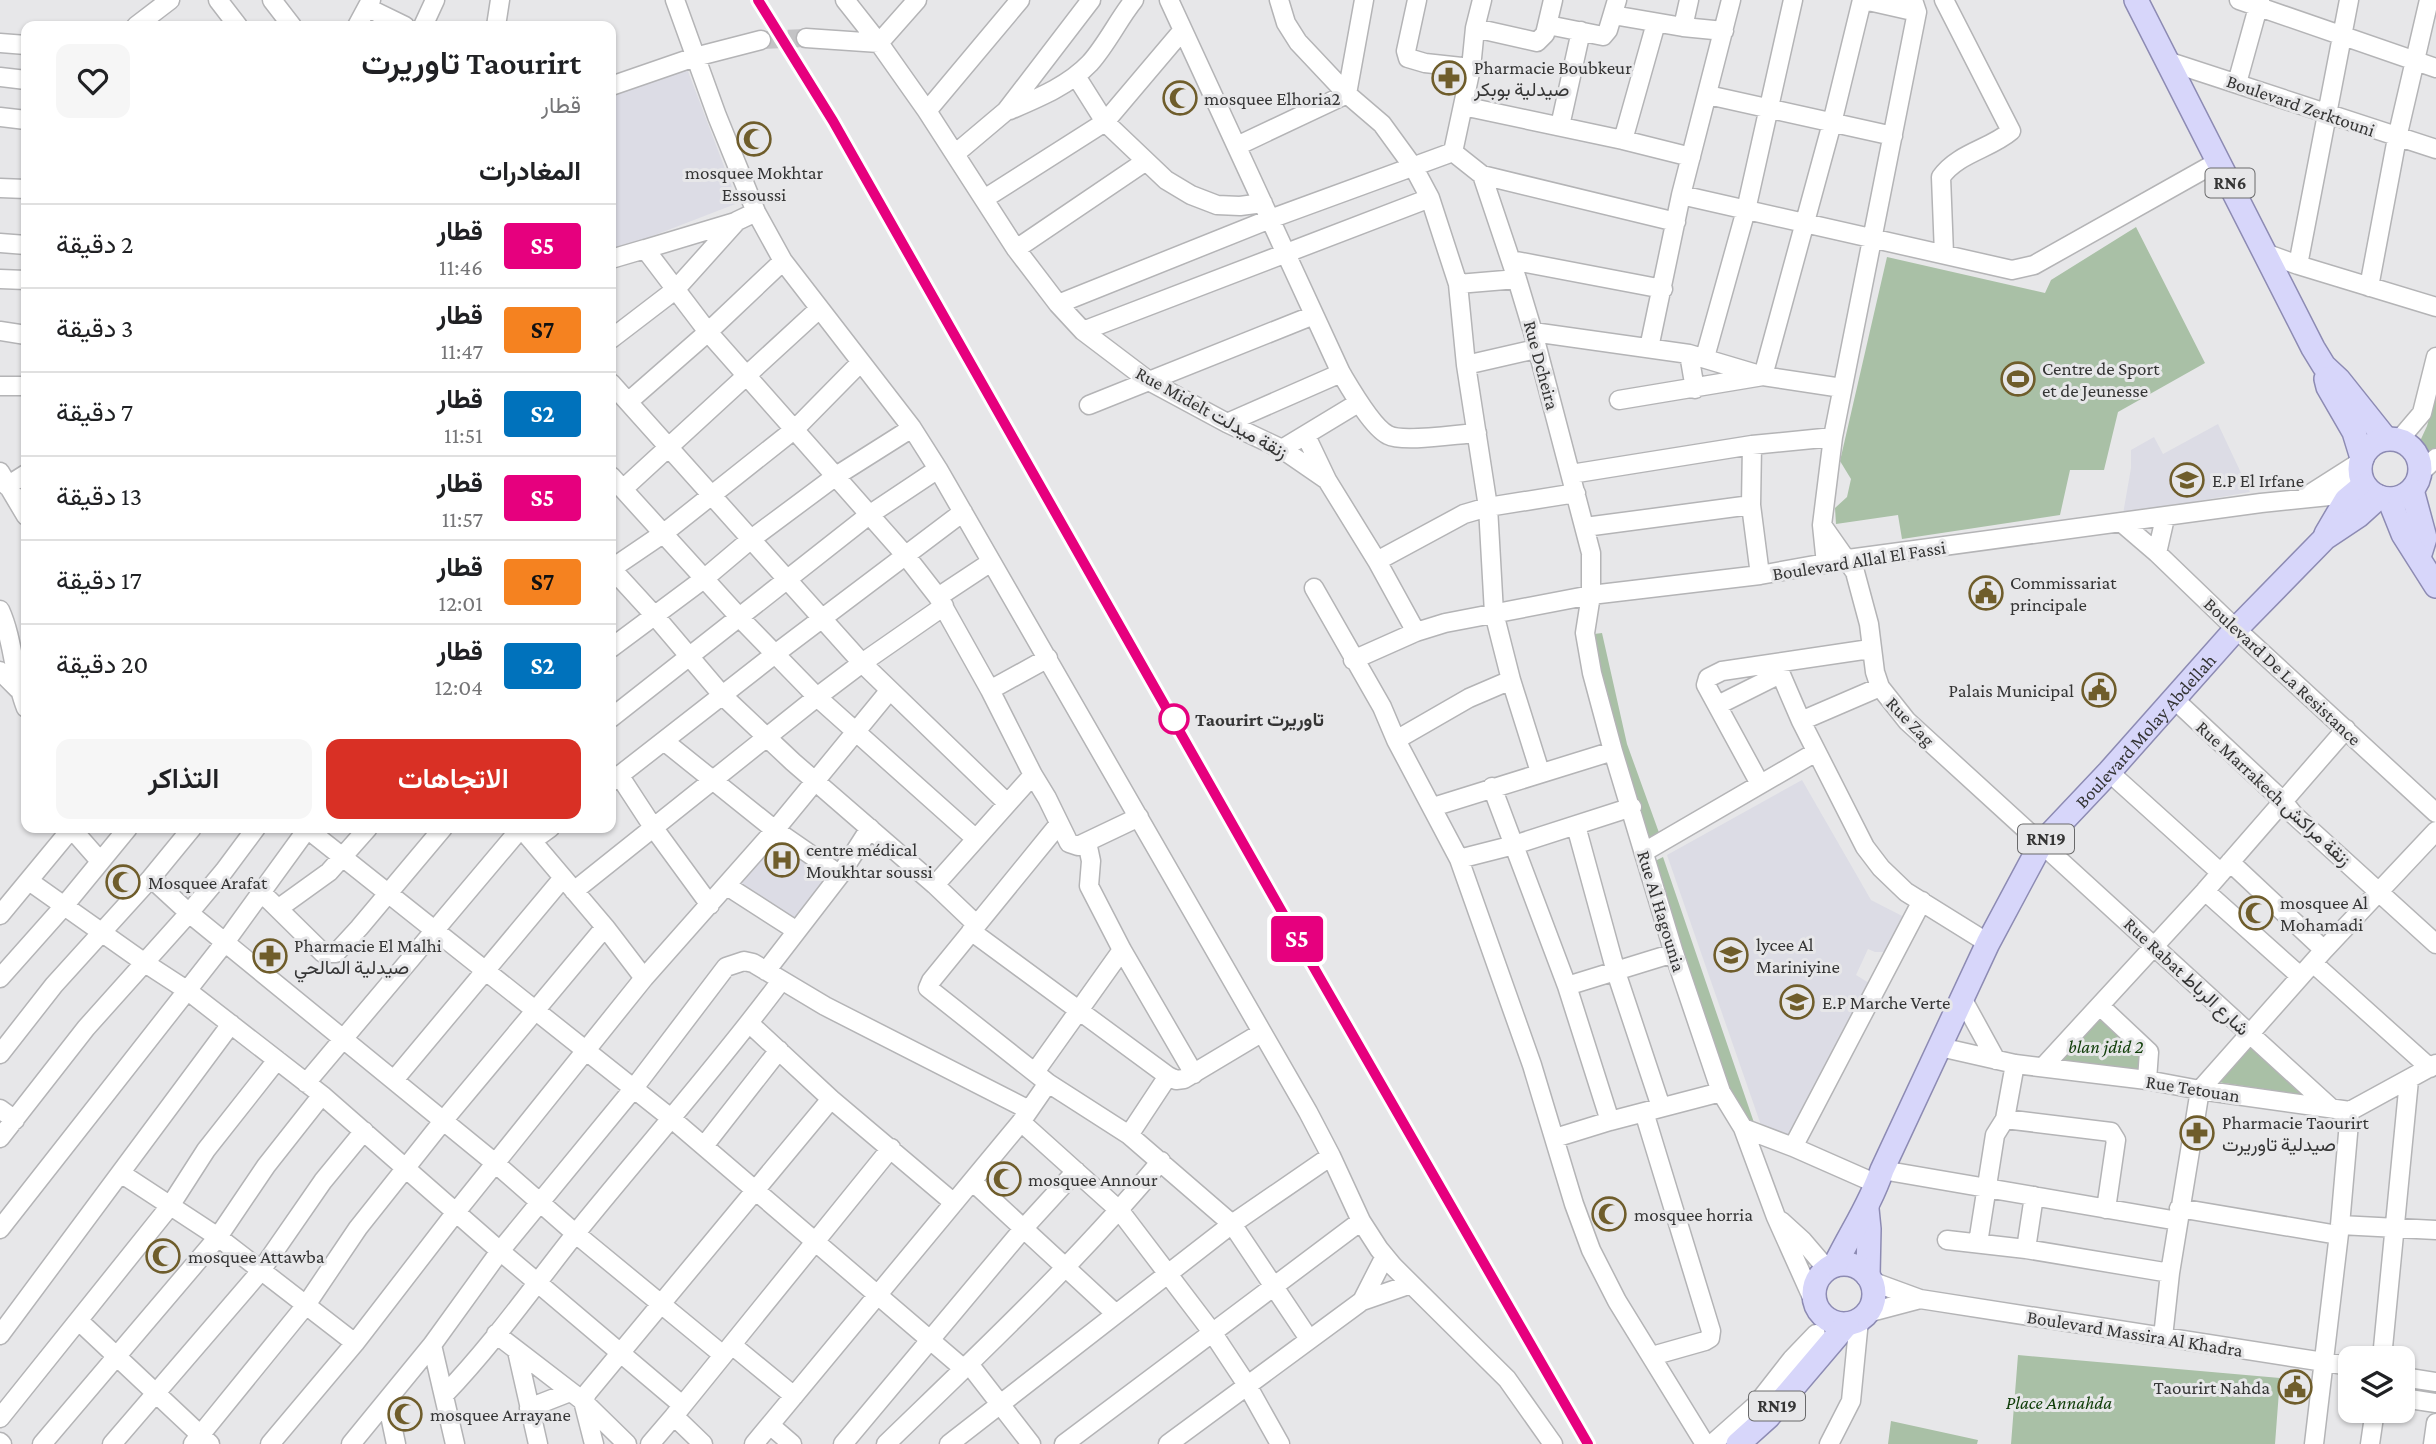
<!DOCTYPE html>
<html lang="ar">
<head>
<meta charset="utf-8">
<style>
  :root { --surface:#fff; --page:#f6f6f6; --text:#202124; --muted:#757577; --line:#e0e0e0; --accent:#d93025 }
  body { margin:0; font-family:"Crimson Pro",Vazirmatn,serif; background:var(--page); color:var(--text); direction:rtl; height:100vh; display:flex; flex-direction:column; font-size:26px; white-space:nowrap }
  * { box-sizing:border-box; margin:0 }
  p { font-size:23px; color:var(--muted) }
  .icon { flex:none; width:38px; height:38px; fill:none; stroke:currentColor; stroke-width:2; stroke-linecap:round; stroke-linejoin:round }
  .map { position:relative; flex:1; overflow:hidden; direction:ltr }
  .side { position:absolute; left:21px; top:21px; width:595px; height:812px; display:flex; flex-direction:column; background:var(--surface); border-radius:14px; box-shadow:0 2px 5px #0004; direction:rtl }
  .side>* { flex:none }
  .badge { padding:0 14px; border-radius:5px; font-size:24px; line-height:46px }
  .tools { position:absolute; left:2338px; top:1346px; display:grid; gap:14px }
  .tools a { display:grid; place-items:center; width:77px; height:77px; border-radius:14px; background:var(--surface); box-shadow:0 2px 5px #0004; font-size:35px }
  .map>.badge { position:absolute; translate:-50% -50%; box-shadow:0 0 0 4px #fff }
  h2 { padding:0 35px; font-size:26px; line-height:63px }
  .round { display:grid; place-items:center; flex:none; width:74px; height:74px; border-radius:14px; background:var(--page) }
  .summary { display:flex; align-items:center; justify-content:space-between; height:119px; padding:0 35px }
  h1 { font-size:33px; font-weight:600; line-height:52px }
  .primary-button { display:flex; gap:14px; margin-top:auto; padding:14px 35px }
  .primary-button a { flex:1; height:80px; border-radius:14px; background:var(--accent); color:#fff; font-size:28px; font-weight:600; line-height:80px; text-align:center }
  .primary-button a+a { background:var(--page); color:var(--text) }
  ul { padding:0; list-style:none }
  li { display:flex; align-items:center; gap:21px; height:84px; padding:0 35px; border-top:2px solid var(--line) }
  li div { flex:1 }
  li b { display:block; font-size:26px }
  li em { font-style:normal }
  li .badge { min-width:77px; font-weight:700; text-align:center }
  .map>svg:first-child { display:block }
  .built { fill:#dcdce5 }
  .green { fill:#a9c0a6 }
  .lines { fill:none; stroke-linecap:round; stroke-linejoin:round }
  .minor-tunnel { stroke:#c3c3c5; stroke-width:18; stroke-dasharray:18 9; stroke-linecap:butt }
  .minor-casing { stroke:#b4b4b6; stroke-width:21 }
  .major-casing { stroke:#8d8bb3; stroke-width:26 }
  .minor { stroke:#fff; stroke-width:18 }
  .major { stroke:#d7d6fa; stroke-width:23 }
  .rail-casing { stroke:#959596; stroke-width:6 }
  .rail { stroke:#e7e7e9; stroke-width:3.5; stroke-dasharray:10; stroke-linecap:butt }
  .line-casing { stroke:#fff; stroke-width:16 }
  .line { stroke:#e6007e; stroke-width:10 }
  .stop-dot { fill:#fff; stroke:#e6007e; stroke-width:3.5 }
  .labels { text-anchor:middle; stroke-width:6; stroke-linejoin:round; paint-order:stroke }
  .shield { fill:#e7e7e9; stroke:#6a6a6b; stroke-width:2 }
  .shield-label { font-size:18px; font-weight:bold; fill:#353535 }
  .poi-label { font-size:19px; fill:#353535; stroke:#e7e7e9; text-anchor:start }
  .street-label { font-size:19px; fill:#353535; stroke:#e7e7e9 }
  .stop-label { font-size:19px; font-weight:bold; fill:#353535; stroke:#e7e7e9; text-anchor:start }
  .park-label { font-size:19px; font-style:italic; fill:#0e3c07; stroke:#e7e7e9 }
</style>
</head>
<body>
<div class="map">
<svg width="2436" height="1444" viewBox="0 0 2436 1444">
  <rect width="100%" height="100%" fill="#e7e7e9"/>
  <!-- built -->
  <path class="built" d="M686,66L738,203L611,252V95Z
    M2218,424L2250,492L2123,514L2131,468V450L2154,437L2163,454Z
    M1802,780L1871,900L1908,919L1887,952H1875L1868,949L1856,975L1869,983L1784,1142L1763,1131L1667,855Z
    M775,836L838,884L803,930L733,893Z"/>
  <!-- green -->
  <path class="green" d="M2136,227L2205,363L2118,412L2104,470H2070L2060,515L1902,539L1898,515L1836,524L1835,508L1847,497L1851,479L1840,461L1887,257L2045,293L2051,280Z
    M2436,393V451L2422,469L2408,452L2421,439L2427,426Z
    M1602,633L1627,744L1662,841L1650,844L1586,635Z
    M1663,857L1761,1143L1740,1132L1649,864Z
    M2104,1015L2147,1052L2141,1074L2064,1062L2063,1058Z
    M2251,1041L2304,1095L2217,1082Z
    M2018,1355L2280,1378L2275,1444H2011Z
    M1891,1421L1978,1440L1977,1444H1888Z"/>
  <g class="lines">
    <!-- minor-tunnel -->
    <path class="minor-tunnel" d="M761,40L806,38"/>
    <defs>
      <path id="minor" d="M218,0L238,26
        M272,0L292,26
        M675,0L717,116L756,212L783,261L912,428L938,469L1308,1112L1331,1156L1361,1221L1379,1249L1393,1266L1507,1379L1553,1444
        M845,0L879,43L927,111L1016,249L1058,304L1083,331L1149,381L1227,423L1282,449L1327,480L1377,561L1416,632
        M1169,0L1341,373C1350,388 1372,427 1388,435C1403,443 1457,434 1477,433
        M1279,0L1286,23L1298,42L1347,94L1382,124L1414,168L1430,198L1458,284L1466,365L1488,507L1494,613L1511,680L1540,772
        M1417,0L1406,51L1408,58L1425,63L1471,68
        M1864,0L1917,12
        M1944,0L2011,131C1990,149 1958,153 1941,177L1944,254
        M2239,0L2436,68
        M368,8L405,26
        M1613,15L1683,27L1724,31
        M1548,25L1603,36L1608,30L1617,0
        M136,26L170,0
        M357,26L371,0
        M423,26L435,0
        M496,26L500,0
        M1683,27L1689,0
        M1475,28L1537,42L1545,34L1553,0
        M806,38L879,43L917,0
        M0,43L26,45
        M2167,61L2436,149
        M1076,76L1105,122L1166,180L1191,195L1217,205L1240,206L1263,203
        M0,77L26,80
        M2237,83L2260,0
        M611,86L695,57L761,40
        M1708,95L1893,136
        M1463,106L1623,140L1691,157
        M1010,110C1038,98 1068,86 1090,63C1107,44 1118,20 1134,0
        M927,111L1020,0
        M0,117L26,120
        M1560,126L1581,31
        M1623,140L1656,23
        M1237,146L1347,94L1364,0
        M1453,152L1482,175L1517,279L1533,332L1591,553V595L1585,633L1592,673L1613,751L1674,953L1721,1092L1743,1128L1776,1217L1815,1304
        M1453,152L1471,68L1475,28L1482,0
        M955,154L1006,111L1091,0
        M1482,175L1676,222
        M0,188L26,189
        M1681,195L2012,270L2034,265L2219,161
        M984,199L1105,122L1182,31
        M0,243L26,245
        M645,249L735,222
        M1016,249L1146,161
        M2265,253L2298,265L2436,307
        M611,259L645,249L708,332L906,556L938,597L990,690L1033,775L1047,798L1069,843L1078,846L1139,817
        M1511,260L1663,289
        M2298,265L2349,0
        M0,279L26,280
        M1458,284L1517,279
        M2369,287L2397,138L2429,0
        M1058,304L1270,219L1453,152
        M0,331L26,335
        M1083,331L1430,198
        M1533,332L1689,354L1763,376L1842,388
        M611,339L675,290L737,221L756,212
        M1649,348L1681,195L1731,0
        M1689,354L1695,389
        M1705,357L1746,210L1793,0
        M1466,365L1536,349
        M611,383L862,663L1007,803
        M0,386H26
        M1619,400L1763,376L1832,123L1862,0
        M628,402L708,332L783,261
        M1089,405L1314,315
        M1227,423L1341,373
        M1306,436L1327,480
        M2399,440L2422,413L2436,357
        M1752,445L1751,505L1760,575
        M1282,449L1358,403
        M0,472L26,516
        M2420,473L2436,458
        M1571,474L1752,445L1833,437
        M611,476L740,618L817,697L976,839
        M7,486L26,474
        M623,489L819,309
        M2305,497L2360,462
        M2122,523L2157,553L2236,629L2436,813
        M1822,525L1855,572L1869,624L1875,672L1880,687L1907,721L2331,1108
        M1585,527L1751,505
        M2157,553L2165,518
        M1377,561L1464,514L1488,507L1576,493
        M1826,564L1822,525L1833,437L1917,12L1913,0
        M611,568L655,616L723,696L793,762L935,885L977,925
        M611,569L664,533L795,429L861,362
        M1314,588L1382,707L1396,740L1459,859L1532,1065L1574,1204L1591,1250L1617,1301L1705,1444
        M938,597L991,562
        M0,610C14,641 13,676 26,708
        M611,648L705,578L750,540L836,476L912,428
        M1353,660L1416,632L1445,623L1591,595L1760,575L1848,559L2261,503L2339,495L2355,485
        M1776,663L1801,721L1865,847L1881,868L1906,892L1988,943
        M0,671L18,689
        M990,690L1048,658
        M2174,699L2283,801L2294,815L2436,944
        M1718,705L1780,674
        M611,718L869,515L938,469
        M1801,721L1880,687
        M1396,740L1469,698L1511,680
        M664,741L775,830L840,875
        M2109,772L2221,873
        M619,775L653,827L710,905
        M611,782L775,654L963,512
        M1760,784L1706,685L1708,678L1722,671L1870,649
        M1492,787L1567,986L1610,1121
        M1433,807L1613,751
        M1059,824L931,981L928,988L1048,1083L1129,1135L1232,1224L1309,1339
        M1576,826L1616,972L1661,1107
        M71,828L100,861
        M306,828L672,1119L964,1369
        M521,828L605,927L644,978
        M532,841L550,828
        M1087,842L1091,861L1089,886L1122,950L1194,1074
        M1644,852L1816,752
        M1459,859L1514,845L1632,807
        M2230,862L2324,950
        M151,878L189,913L495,1163L576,1234L723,1355
        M29,881L145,963L188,991L322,1095L500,1251L682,1405
        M935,885L1033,775
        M727,886L797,931
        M574,891L817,697L862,663L944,606
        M2205,891L2300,976
        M262,893L323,953H336L359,928L443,828
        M279,908L329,872L368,828
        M0,915L72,828
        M971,931L1168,1076L1176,1080L1184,1079L1261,1033
        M2313,963L2430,1068
        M766,971L840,875L870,828
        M0,978L64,906L128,828
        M1567,986L1674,953
        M1962,998L1996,1060
        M2100,1006L2149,1052L2147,1080
        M749,1023L831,1099L954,1203
        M1940,1047L2015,1064L2147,1080L2200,1090L2350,1111L2436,1064
        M0,1054L54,985L151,878L192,828
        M2043,1067L2205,891L2346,729
        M1035,1072L1122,950
        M394,1080L562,879
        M306,1083L521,828
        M0,1109L15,1120
        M1644,1112L1711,1331L1710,1338L1705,1341L1652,1356
        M2005,1119L2111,1132L2116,1140L2106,1209
        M1021,1122L1120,1211L1212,1332L1247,1385L1280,1444
        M1743,1128L1793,1147L1877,1184
        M1129,1135L1168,1076
        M0,1138L86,1028L189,913L224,871L256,828
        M1555,1138L1610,1121L1721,1092
        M704,1146L779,1050
        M1793,1147L1922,901
        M1882,1170L2178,1221
        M122,1174L218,1237L355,1343
        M972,1181L1116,1314
        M2179,1208L2338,1235
        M1781,1221L1803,1241L1827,1269
        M2340,1225L2436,1230
        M0,1229L226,941L308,828
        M1947,1240L2026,1249L2170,1273
        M1978,1243L1995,1135L2005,1119L2015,1064
        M2026,1249L2034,1196
        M1871,1281L1920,1299L2350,1366
        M1362,1301L1385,1256
        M1867,1313L1920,1299
        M79,1321L210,1444
        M496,1334L583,1401L627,1444
        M0,1335L231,1024
        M2163,1337L2170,1273L2200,1090L2324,950L2436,831
        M432,1345L455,1444
        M732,1345L794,1396
        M517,1351L538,1444
        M2382,1358L2409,1080
        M969,1364L1031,1444
        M2403,1377L2436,1382
        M445,1394C493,1344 533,1287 576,1233C644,1149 716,1068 781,981
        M2403,1398L2436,1403
        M387,1401L396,1444
        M529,1408L570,1392
        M0,1418L170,1206L206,1150L277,1060
        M770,1425L792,1444
        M0,1442L2,1444
        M42,1444L218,1237L266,1166L322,1095
        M112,1444L260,1272L323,1181L364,1131
        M193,1444L306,1305L358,1228L443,1121L605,927
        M270,1444L355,1343L456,1212L644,978L775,830L890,690
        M351,1444L432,1345L500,1251L634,1088L726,967L744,961L753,963L825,1006L1029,1110
        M594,1444L583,1401L588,1392L831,1099
        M650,1444L674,1416
        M703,1444L674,1416L891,1148
        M754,1444L1021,1122L1048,1083
        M843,1444L1023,1229L1076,1171
        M886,1444C981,1352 1077,1262 1161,1161
        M949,1444L1232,1224L1331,1156
        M1064,1444L1361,1221
        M1168,1444L1362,1301L1411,1284
        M1712,1444L1756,1405L1792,1359L1816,1334
        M1829,1444L1851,1401L1859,1320
        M2314,1444L2340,1225L2350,1111
        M2370,1444L2375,1410
        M2433,1444L2436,1423"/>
      <g id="major">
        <path d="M2136,0L2313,348L2324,366L2339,380L2386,439"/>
        <path d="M2326,379L2328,387L2354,432L2362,458"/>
        <circle cx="2390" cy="469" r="30"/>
        <path d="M2412,490L2425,538L2419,557"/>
        <path d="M2389,499L2403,534L2436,586"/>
        <path d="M2326,534L2346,500L2364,485"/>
        <path d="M1867,1209L1869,1229L1868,1276"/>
        <circle cx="1844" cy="1294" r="30"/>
        <path id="s1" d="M1835,1265C1851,1232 1870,1205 1882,1170L1988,943L2041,844L2109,772L2236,629L2325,538L2358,516L2379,497"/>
        <path d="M1738,1444L1768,1417L1847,1324"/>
      </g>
    </defs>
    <!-- minor casing -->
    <use href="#minor" class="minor-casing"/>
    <!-- major casing -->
    <use href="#major" class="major-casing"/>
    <!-- minor -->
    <use href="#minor" class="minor"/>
    <!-- major -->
    <use href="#major" class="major"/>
    <defs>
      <path id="rail" d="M758,0L833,121L1587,1444"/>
    </defs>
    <!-- rail casing -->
    <use href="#rail" class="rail-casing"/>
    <!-- rail -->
    <use href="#rail" class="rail"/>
  </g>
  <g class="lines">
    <defs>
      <path id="line" d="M758,0L833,121L1294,933L1588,1444"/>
    </defs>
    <!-- line casing -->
    <use href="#line" class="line-casing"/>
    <!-- line -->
    <use href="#line" class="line"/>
  </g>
  <!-- icons -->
  <defs>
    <symbol id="pharmacy-ring" viewBox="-11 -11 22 22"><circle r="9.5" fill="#e7e7e9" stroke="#6f5d2b" stroke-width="1.5"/><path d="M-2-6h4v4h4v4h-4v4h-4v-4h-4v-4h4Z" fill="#6f5d2b"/></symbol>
    <symbol id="mosque-ring" viewBox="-11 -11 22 22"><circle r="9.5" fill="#e7e7e9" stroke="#6f5d2b" stroke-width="1.5"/><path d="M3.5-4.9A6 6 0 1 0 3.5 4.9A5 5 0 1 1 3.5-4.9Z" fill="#6f5d2b"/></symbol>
    <symbol id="stadium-ring" viewBox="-11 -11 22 22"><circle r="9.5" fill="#e7e7e9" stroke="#6f5d2b" stroke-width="1.5"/><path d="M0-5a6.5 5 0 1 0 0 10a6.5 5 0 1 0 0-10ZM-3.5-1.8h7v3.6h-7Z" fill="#6f5d2b"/></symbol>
    <symbol id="school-ring" viewBox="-11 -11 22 22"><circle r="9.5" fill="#e7e7e9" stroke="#6f5d2b" stroke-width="1.5"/><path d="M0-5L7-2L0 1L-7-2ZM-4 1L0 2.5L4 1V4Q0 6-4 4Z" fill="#6f5d2b"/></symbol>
    <symbol id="civic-ring" viewBox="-11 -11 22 22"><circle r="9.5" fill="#e7e7e9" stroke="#6f5d2b" stroke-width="1.5"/><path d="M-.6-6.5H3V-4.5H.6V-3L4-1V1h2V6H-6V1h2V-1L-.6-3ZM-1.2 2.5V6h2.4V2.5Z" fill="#6f5d2b"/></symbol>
    <symbol id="hospital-ring" viewBox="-11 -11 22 22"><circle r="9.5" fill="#e7e7e9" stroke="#6f5d2b" stroke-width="1.5"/><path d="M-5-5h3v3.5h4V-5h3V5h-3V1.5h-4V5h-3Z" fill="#6f5d2b"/></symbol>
  </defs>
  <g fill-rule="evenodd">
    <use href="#pharmacy-ring" x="1430" y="59" width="38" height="38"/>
    <use href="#mosque-ring" x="1161" y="79" width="38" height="38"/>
    <use href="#mosque-ring" x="735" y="120" width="38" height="38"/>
    <use href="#stadium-ring" x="1999" y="360" width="38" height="38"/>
    <use href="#school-ring" x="2168" y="461" width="38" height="38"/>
    <use href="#civic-ring" x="1967" y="574" width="38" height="38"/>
    <use href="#civic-ring" x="2080" y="671" width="38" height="38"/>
    <use href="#hospital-ring" x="763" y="841" width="38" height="38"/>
    <use href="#mosque-ring" x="104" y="863" width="38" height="38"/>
    <use href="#mosque-ring" x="2237" y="894" width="38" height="38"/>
    <use href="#school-ring" x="1712" y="936" width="38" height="38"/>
    <use href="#pharmacy-ring" x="251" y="937" width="38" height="38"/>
    <use href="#school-ring" x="1778" y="983" width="38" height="38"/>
    <use href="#pharmacy-ring" x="2178" y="1114" width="38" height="38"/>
    <use href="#mosque-ring" x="985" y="1160" width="38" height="38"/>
    <use href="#mosque-ring" x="1590" y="1195" width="38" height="38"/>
    <use href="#mosque-ring" x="144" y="1237" width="38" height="38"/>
    <use href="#civic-ring" x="2276" y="1368" width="38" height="38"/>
    <use href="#mosque-ring" x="386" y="1395" width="38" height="38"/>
  </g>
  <!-- markers -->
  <circle class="stop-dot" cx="1174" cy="719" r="14"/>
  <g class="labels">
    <!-- shield labels -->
    <g class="shield">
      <rect x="2205.5" y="168.5" width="49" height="29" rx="5"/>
      <rect x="2018" y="824.5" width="56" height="29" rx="5"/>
      <rect x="1749" y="1391.5" width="56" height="29" rx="5"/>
    </g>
    <g class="shield-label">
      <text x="2230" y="189">RN6</text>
      <text x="2046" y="845">RN19</text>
      <text x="1777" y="1412">RN19</text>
    </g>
    <!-- poi labels -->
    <g class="poi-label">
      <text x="1474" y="74">Pharmacie Boubkeur<tspan x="1474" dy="22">صيدلية بوبكر</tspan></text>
      <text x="1204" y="105">mosquee Elhoria2</text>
      <text x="754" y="179" text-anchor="middle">mosquee Mokhtar<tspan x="754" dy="22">Essoussi</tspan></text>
      <text x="2042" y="375">Centre de Sport<tspan x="2042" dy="22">et de Jeunesse</tspan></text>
      <text x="2212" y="487">E.P El Irfane</text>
      <text x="2010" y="589">Commissariat<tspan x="2010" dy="22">principale</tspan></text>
      <text x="2074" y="697" text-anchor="end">Palais Municipal</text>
      <text x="806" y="856">centre médical<tspan x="806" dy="22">Moukhtar soussi</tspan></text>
      <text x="148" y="889">Mosquee Arafat</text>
      <text x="2280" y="909">mosquee Al<tspan x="2280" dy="22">Mohamadi</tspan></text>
      <text x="1756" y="951">lycee Al<tspan x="1756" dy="22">Mariniyine</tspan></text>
      <text x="294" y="952">Pharmacie El Malhi<tspan x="294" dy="22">صيدلية المالحي</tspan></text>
      <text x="1822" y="1009">E.P Marche Verte</text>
      <text x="2222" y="1129">Pharmacie Taourirt<tspan x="2222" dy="22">صيدلية تاوريرت</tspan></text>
      <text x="1028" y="1186">mosquee Annour</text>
      <text x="1634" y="1221">mosquee horria</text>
      <text x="188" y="1263">mosquee Attawba</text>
      <text x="2270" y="1394" text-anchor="end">Taourirt Nahda</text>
      <text x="430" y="1421">mosquee Arrayane</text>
    </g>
    <!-- street labels -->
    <g class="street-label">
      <text transform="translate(2301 105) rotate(19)" y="7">Boulevard Zerktouni</text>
      <text transform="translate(1542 365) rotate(75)" y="7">Rue Dcheira</text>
      <text transform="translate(1212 412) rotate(29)" y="7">Rue Midelt زنقة ميدلت</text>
      <text transform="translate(1859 560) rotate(-9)" y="7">Boulevard Allal El Fassi</text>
      <text transform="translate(2283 671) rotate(43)" y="7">Boulevard De La Resistance</text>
      <text transform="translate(1911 721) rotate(46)" y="7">Rue Zag</text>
      <text dy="7" stroke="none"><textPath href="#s1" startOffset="623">Boulevard Molay Abdellah</textPath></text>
      <text transform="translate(2274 793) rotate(43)" y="7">Rue Marrakech زنقة مراكش</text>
      <text transform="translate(1662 911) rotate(73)" y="7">Rue Al Hagounia</text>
      <text transform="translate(2187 976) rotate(43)" y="7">Rue Rabat شارع الرباط</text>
      <text transform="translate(2193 1088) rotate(9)" y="7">Rue Tetouan</text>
      <text transform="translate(2135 1333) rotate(9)" y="7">Boulevard Massira Al Khadra</text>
    </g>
    <!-- stop labels -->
    <g class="stop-label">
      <text x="1195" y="726">Taourirt تاوريرت</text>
    </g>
    <!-- park labels -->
    <g class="park-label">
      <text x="2106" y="1053">blan jdid 2</text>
      <text x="2059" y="1409">Place Annahda</text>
    </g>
  </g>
</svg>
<div class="tools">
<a><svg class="icon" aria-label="layers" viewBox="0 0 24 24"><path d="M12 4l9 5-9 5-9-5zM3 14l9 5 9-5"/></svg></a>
</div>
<b class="badge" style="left:1297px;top:939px;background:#e6007e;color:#fff">S5</b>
<section class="side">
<div class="summary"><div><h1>Taourirt تاوريرت</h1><p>قطار</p></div><a class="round"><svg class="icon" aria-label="heart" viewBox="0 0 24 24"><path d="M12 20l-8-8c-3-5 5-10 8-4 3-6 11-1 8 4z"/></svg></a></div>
<h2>المغادرات</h2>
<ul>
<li><span class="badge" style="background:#e6007e;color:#fff">S5</span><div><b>قطار</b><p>11:46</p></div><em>2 دقيقة</em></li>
<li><span class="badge" style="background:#f58220;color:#111">S7</span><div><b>قطار</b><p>11:47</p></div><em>3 دقيقة</em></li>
<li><span class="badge" style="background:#0072bc;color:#fff">S2</span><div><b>قطار</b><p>11:51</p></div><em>7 دقيقة</em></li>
<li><span class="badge" style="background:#e6007e;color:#fff">S5</span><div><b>قطار</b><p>11:57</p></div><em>13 دقيقة</em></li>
<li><span class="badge" style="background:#f58220;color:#111">S7</span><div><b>قطار</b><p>12:01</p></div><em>17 دقيقة</em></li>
<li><span class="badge" style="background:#0072bc;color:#fff">S2</span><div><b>قطار</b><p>12:04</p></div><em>20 دقيقة</em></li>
</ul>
<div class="primary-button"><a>الاتجاهات</a><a>التذاكر</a></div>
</section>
</div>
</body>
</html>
